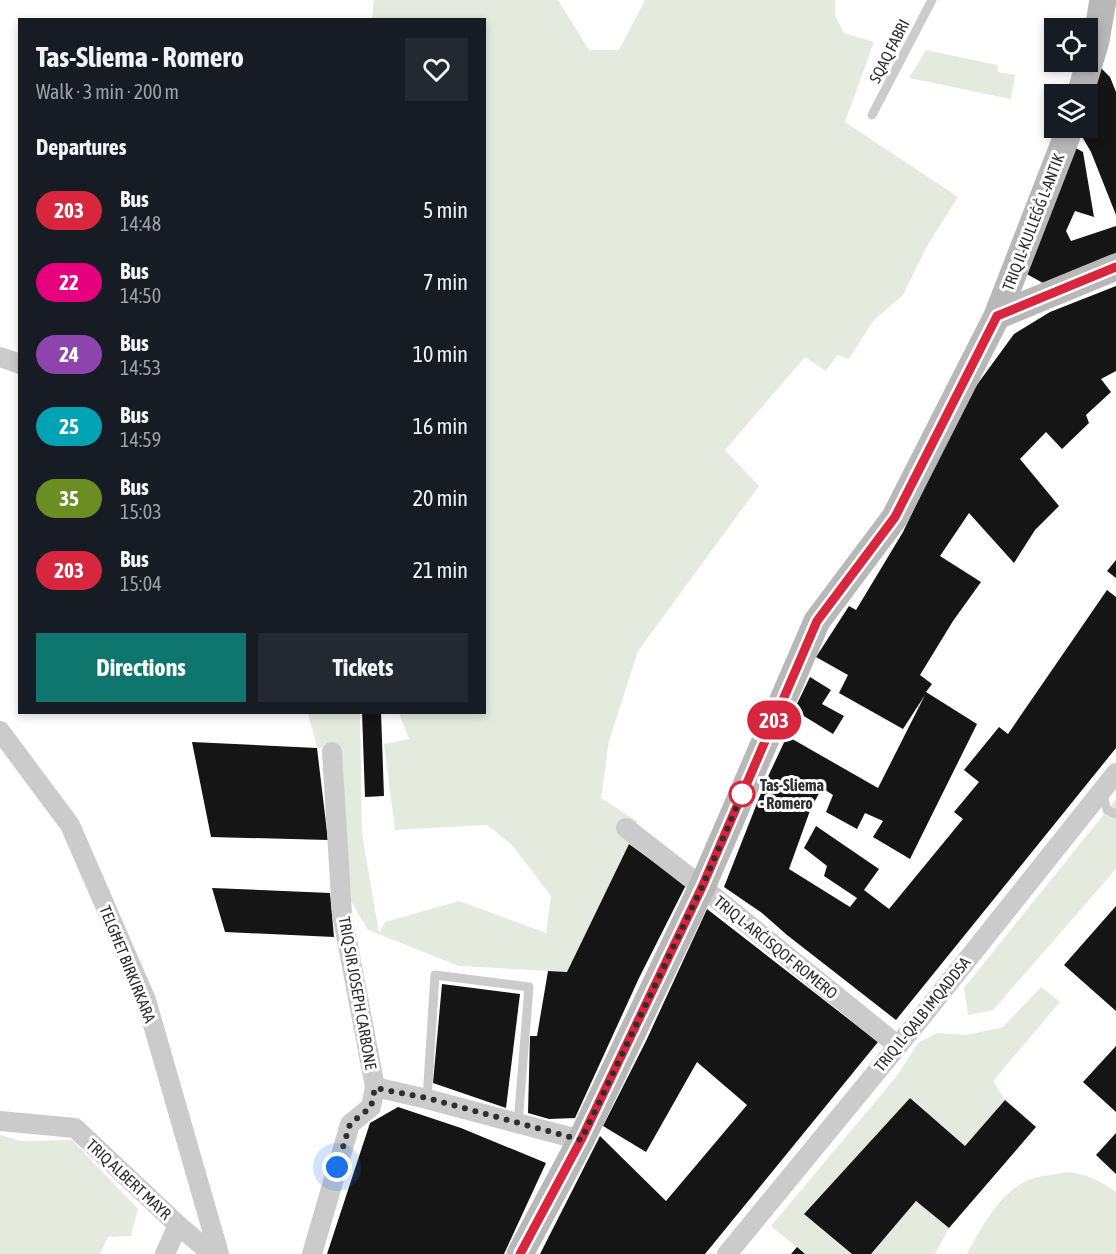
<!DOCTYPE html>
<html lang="en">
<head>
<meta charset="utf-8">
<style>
  :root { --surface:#171b24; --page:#242831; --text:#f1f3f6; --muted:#9ea1a6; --accent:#0f766e }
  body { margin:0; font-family:"Asap Condensed",sans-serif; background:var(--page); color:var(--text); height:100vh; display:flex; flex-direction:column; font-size:22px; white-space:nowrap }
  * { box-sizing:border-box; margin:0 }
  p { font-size:20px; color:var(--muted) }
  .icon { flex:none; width:33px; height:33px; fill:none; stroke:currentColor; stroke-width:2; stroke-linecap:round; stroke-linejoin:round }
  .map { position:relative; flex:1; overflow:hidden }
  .sheet { position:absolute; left:18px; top:18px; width:468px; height:696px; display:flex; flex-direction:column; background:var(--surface); border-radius:0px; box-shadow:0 3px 9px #0003 }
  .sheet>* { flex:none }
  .badge { padding:0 12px; border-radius:20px; font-size:21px; line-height:39px }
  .buttons { position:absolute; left:1044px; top:18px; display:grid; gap:12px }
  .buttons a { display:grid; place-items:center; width:54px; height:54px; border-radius:0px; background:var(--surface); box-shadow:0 3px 9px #0003; font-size:30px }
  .you { position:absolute; width:30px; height:30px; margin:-15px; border:4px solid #fff; border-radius:50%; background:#1a73e8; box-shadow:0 0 0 9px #1a73e833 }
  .map>.badge { position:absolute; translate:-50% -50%; box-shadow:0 0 0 3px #fff }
  h2 { padding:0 18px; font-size:22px; line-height:54px }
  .round { display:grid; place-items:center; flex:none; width:63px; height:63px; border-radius:0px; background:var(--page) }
  .headline { display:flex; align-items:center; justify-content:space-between; height:102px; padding:0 18px }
  h1 { font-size:28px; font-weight:700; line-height:45px }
  .primary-button { display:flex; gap:12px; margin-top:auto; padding:12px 18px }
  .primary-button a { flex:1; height:69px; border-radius:0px; background:var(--accent); color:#fff; font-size:24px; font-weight:700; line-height:69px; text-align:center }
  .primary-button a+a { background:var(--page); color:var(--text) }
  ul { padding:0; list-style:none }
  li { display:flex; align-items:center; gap:18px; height:72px; padding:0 18px }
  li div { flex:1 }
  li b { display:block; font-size:22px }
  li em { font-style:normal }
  li .badge { min-width:66px; font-weight:700; text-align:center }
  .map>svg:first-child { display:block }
  .green { fill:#e4eadd }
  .building { fill:#151515 }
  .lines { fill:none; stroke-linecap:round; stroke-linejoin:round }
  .lane { stroke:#cbcbcb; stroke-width:9 }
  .street { stroke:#cbcbcb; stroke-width:20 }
  .secondary { stroke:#b8b8b8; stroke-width:27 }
  .line-casing { stroke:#fff; stroke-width:14 }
  .line { stroke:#d7263d; stroke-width:9 }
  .walk { stroke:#2e2e2e; stroke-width:6; stroke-dasharray:0 10.8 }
  .stop-dot { fill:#fff; stroke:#d7263d; stroke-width:3 }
  .labels { text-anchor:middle; stroke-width:6; stroke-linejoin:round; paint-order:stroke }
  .street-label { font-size:16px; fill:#2e2e2e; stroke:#fff }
  .stop-label { font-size:16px; font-weight:bold; fill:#2e2e2e; stroke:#fff; text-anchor:start }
</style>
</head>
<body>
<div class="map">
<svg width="1116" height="1254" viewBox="0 0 1116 1254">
  <rect width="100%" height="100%" fill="#fff"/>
  <!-- green -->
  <path class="green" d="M374,0H558L589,50H619L645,0H835V15L844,33L874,42L845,122L958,197L928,244L903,295L873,321L849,359L837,355L826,371L805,357L725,450L759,486L638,651L609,741L601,798L637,821L629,844L567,972L459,966L368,930L351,901L340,747L317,748L308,713H360L362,834L379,933L385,922L459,901L546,933L551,896L512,845L487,825L395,830L384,744L409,739L399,713L484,712V20L372,19Z
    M926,50L997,65L998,72L1015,75L1011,99L909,78Z
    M1116,799V869L993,1010L968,1015L964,988Z
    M1041,987L1060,1002L993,1081L1005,1100L965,1146L910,1098L804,1213L852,1254H805L771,1226L896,1077L918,1043L937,1033L967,1035L1003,1027Z
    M0,1135L21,1141L72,1140L138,1209L131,1236L108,1237L100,1254H0Z
    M1068,1172C1088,1174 1100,1181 1116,1192V1254H967C981,1228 998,1195 1026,1181C1039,1175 1054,1175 1068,1172Z
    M916,1201L949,1228L935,1254H871Z"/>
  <!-- building -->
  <path class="building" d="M1099,66L1110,77L1116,92V215L1091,152L1077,128H1088V99Z
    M1072,146L1083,152L1094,217L1075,211L1066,231L1071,241L1116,226V253L1043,283L1023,272Z
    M1116,286V371L1101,379L1111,392L1086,415L1089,423L1062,449L1046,432L1020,459L1059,506L1035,530L1014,563L969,513L940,556L981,582L953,621L920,675L932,684L926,692L977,724L910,859L873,837L883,821L865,813L857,829L826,812L833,795L822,788L811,808L789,869L850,907L857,898L824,876L827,866L804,848L816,826L879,869L864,890L889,909L963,819L954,812L979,782L964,770L999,727L1008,734L1107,590L1116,597V748L896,1020L787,935L762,913L724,887L765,783L787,736L878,788L925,695L903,729L839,693L848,675L816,657L849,606L856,610L903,532L968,397L1014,334L1050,312Z
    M1116,560V578L1107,571Z
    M810,677L831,690L822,704L844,716L833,734L794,710Z
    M362,712H381L384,796L365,797Z
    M192,742L317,748L328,840L211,837Z
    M629,844L686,885L639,978L575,1118L549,1119L528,1113L530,1036H537L548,971L567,972Z
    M212,888L330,893L334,937L225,932Z
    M1116,906V1011L1064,965Z
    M707,909L878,1042L705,1254H540L600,1136L666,1201L747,1105L697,1062L646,1152L603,1126L646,1041Z
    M442,984L520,994L506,1108L433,1083Z
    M1116,1046V1112L1083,1082Z
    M910,1098L965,1146L1005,1100L1036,1127L949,1228L916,1201L871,1254H852L804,1214Z
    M398,1107L461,1128L546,1163L504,1254H327L370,1123Z
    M1116,1133V1174L1096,1155Z
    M797,1247L805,1254H791Z"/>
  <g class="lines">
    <!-- lane -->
    <path class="lane" d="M872,115L932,0
      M1102,792L1107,810L1116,814
      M427,1099L435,975L529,987L518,1123"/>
    <!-- street -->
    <path class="street" d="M0,357L20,364
      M0,731L70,825L146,1000L219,1254
      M626,828L702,887L897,1045
      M375,1087L427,1099L581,1140
      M0,1121L75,1128L178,1225L212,1254
      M165,1254L178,1225
      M312,1254L350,1124L371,1107L375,1087L342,914L332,752
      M727,1254L920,1019L1116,773"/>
    <!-- secondary -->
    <path class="secondary" d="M1080,94L1096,41L1103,0
      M997,316L1116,267
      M520,1254L581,1140L702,887L817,621L895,517L997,316L1070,128"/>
  </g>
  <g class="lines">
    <defs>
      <path id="line" d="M520,1254L581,1140L702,887L817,621L895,517L997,316L1116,267"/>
    </defs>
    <!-- line casing -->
    <use href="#line" class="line-casing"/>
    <!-- line -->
    <use href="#line" class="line"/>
    <!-- walk -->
    <path class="walk" d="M337,1167L350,1124L371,1107L375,1088L427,1098L581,1140L702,887L746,785L742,794"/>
  </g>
  <!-- markers -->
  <circle class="stop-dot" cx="742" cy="794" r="12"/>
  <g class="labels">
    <!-- street labels -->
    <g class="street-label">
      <text transform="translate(889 51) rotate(-63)" y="6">SQAQ FABRI</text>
      <text transform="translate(1033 222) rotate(-69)" y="6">TRIQ IL-KULLEĠĠ L-ANTIK</text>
      <text transform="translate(776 947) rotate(39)" y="6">TRIQ L-ARĆISQOF ROMERO</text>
      <text transform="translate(128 964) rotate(68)" y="6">TELGĦET BIRKIRKARA</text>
      <text transform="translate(358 993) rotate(80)" y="6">TRIQ SIR JOSEPH CARBONE</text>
      <text transform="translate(922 1014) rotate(-51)" y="6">TRIQ IL-QALB IMQADDSA</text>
      <text transform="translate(129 1179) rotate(43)" y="6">TRIQ ALBERT MAYR</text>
    </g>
    <!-- stop labels -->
    <g class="stop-label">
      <text x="760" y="791">Tas-Sliema<tspan x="760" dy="18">- Romero</tspan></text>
    </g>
  </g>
</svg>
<div class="buttons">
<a><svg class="icon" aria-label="locate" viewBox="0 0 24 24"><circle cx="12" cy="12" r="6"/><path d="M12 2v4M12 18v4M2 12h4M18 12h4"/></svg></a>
<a><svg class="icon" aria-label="layers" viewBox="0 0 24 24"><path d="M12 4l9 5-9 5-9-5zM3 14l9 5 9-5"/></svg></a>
</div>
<div class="you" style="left:337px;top:1167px"></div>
<b class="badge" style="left:774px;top:720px;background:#d7263d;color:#fff">203</b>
<section class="sheet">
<div class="headline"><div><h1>Tas-Sliema - Romero</h1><p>Walk · 3 min · 200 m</p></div><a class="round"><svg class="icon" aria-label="heart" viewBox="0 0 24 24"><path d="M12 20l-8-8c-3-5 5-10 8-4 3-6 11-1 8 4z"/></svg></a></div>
<h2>Departures</h2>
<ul>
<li><span class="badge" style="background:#d7263d;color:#fff">203</span><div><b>Bus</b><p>14:48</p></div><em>5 min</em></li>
<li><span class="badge" style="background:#e6007e;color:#fff">22</span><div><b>Bus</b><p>14:50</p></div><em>7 min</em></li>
<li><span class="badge" style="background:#8e44ad;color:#fff">24</span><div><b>Bus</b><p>14:53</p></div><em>10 min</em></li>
<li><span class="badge" style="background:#00a3b4;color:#fff">25</span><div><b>Bus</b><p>14:59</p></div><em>16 min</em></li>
<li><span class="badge" style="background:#6b8e23;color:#fff">35</span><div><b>Bus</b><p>15:03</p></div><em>20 min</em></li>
<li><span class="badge" style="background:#d7263d;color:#fff">203</span><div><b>Bus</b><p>15:04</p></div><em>21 min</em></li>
</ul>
<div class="primary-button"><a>Directions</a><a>Tickets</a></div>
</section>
</div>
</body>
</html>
